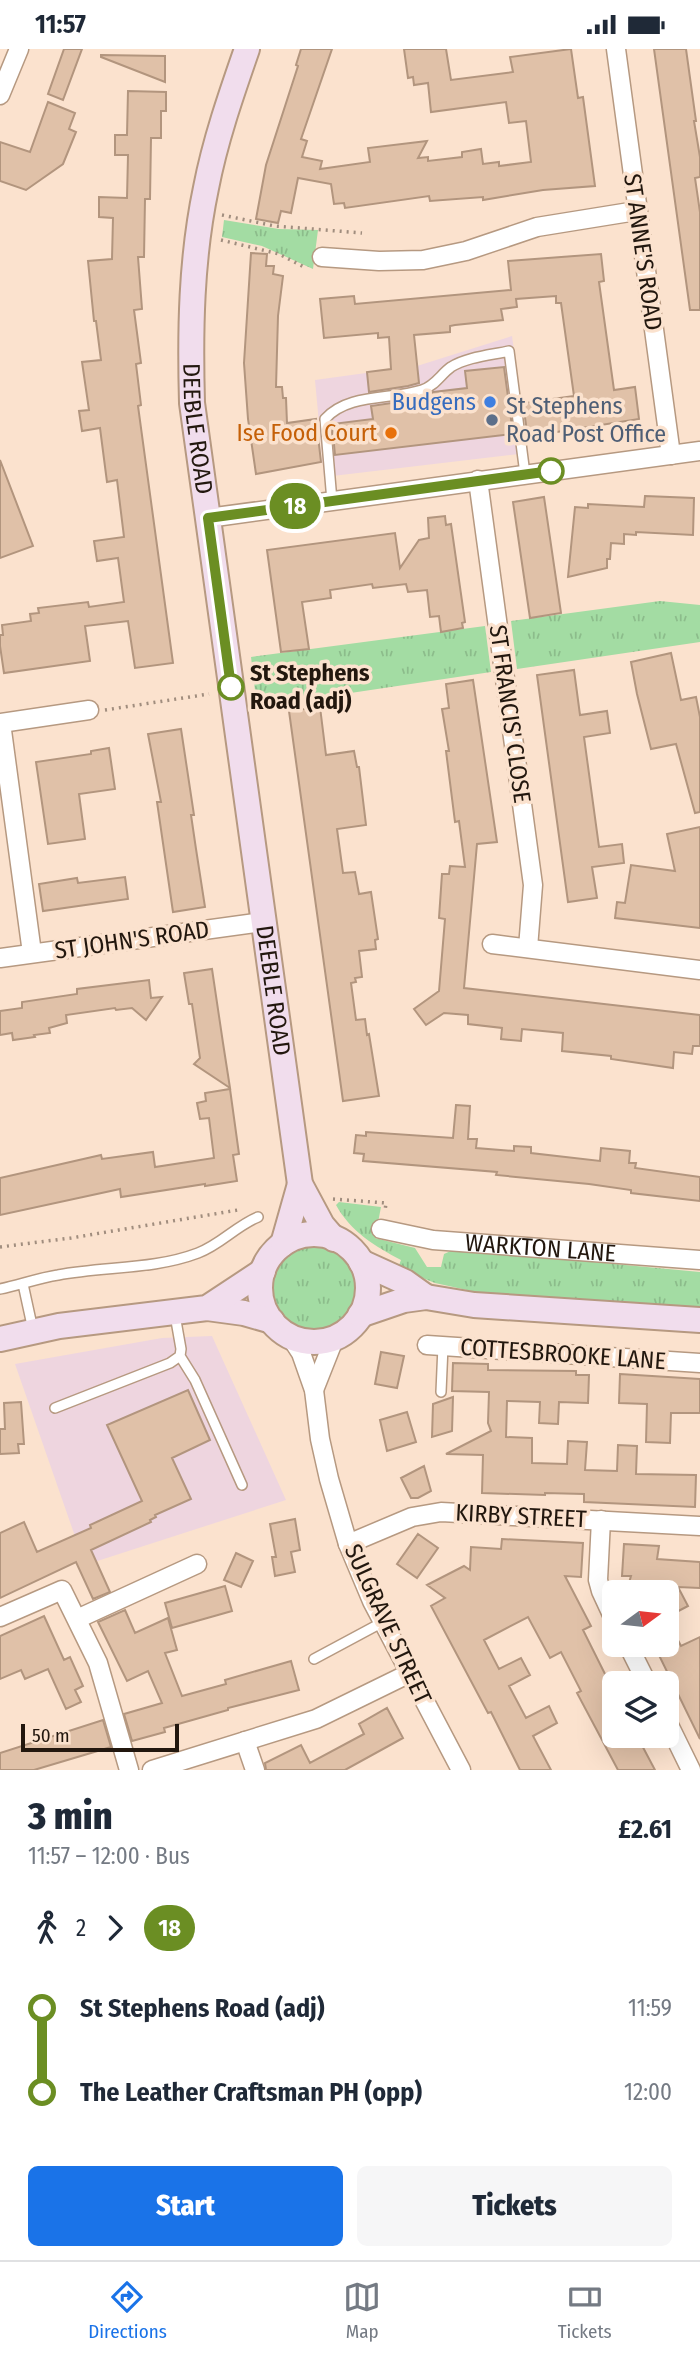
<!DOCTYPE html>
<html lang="en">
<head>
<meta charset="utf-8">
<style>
  :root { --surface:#fff; --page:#f6f6f7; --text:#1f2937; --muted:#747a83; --line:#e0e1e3; --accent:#1a73e8 }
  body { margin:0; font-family:"Fira Sans Condensed",sans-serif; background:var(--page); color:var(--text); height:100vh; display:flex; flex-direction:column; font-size:26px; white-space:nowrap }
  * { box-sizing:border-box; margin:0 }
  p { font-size:23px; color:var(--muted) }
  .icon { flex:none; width:38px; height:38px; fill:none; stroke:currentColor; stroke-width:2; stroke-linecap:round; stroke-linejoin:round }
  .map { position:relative; height:1721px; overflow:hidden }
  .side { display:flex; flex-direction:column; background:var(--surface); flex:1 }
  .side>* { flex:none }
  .badge { padding:0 14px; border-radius:23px; font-size:24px; line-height:46px }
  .needle { width:46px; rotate:75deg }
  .fabs { position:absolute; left:602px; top:1531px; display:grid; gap:14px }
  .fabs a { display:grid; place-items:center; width:77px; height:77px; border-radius:10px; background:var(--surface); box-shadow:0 7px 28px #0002; font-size:35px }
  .scale { position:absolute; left:21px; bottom:18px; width:158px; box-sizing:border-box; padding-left:7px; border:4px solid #22170e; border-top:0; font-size:19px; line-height:24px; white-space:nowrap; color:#22170e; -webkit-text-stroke:5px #fbe2ce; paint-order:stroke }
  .map>.badge { position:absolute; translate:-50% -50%; box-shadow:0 0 0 4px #fff }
  .legs { display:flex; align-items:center; gap:10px; height:77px; padding:0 28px; font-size:23px }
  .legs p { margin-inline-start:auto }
  .head { display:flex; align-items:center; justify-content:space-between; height:119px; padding:0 28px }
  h1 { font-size:38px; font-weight:800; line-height:52px }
  .cta { display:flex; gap:14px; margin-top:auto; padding:14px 28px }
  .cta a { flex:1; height:80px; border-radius:10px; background:var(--accent); color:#fff; font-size:28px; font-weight:800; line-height:80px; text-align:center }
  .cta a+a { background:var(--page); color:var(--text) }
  ul { padding:0 28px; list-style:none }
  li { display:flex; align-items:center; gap:24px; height:84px; font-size:26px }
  li i { display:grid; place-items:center; width:10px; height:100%; margin:0 9px; background:currentColor }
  li i::after { content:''; width:18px; height:18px; margin:-9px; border:5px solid; border-radius:50%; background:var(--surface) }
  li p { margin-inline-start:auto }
  li:first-child i { background:linear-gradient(#0000 50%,currentColor 0) }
  li:last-child i { background:linear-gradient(currentColor 50%,#0000 0) }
  .status { display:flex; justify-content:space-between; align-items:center; height:49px; padding:0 35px; background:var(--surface); direction:ltr }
  .status svg { height:19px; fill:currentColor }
  .tab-bar { display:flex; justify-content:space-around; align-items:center; height:98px; border-top:2px solid var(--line); background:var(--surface); font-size:19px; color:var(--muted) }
  .tab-bar a { display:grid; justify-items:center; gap:4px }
  .tab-bar .active { color:var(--accent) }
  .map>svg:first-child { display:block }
  .commercial { fill:#eed5df }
  .grass { fill:url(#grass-tufts) }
  .building { fill:#e0c1a8; stroke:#b2957e; stroke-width:2 }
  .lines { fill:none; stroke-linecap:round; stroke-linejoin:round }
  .lane-casing { stroke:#b69981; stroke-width:12 }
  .street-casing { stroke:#b69981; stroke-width:21 }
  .secondary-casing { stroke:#b69981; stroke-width:28 }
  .path { stroke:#a08d7e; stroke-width:3.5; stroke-dasharray:2 5; stroke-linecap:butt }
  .lane { stroke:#fff; stroke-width:9 }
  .street { stroke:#fff; stroke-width:18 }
  .secondary { stroke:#f1dded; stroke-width:24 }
  .line-1-casing { stroke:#fff; stroke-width:16 }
  .line-1 { stroke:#6b8e23; stroke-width:10 }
  .shop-dot { fill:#3f7fe0; stroke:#fbe2ce; stroke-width:2.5 }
  .service-dot { fill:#5c6f8a; stroke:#fbe2ce; stroke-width:2.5 }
  .food-dot { fill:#e8710a; stroke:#fbe2ce; stroke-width:2.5 }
  .stop-1-dot { fill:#fff; stroke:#6b8e23; stroke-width:3.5 }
  .labels { text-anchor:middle; stroke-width:7; stroke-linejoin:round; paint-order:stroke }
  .street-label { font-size:24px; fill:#22170e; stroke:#fbe2ce }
  .shop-label { font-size:24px; fill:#366cbe; stroke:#fbe2ce; text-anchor:end }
  .service-label { font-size:24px; fill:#4e5e75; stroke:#fbe2ce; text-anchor:start }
  .food-label { font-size:24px; fill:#c56008; stroke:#fbe2ce; text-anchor:end }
  .stop-label { font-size:24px; font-weight:bold; fill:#22170e; stroke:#fbe2ce; text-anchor:start }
</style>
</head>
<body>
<div class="status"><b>11:57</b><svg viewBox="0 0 49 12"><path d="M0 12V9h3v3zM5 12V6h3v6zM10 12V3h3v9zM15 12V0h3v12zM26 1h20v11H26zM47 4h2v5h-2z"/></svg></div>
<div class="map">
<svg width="700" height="1721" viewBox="0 0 700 1721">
  <defs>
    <pattern id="grass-tufts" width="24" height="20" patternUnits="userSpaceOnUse" patternTransform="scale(1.75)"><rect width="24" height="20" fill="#a3dca3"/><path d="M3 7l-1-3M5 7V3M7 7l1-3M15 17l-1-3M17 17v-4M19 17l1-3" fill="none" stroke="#8cbc8b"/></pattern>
  </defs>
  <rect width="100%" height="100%" fill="#fbe2ce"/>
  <!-- commercial -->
  <path class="commercial" d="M512,287L528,404L324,428L315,331L417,317Z
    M212,1287L286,1451L85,1516L15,1315L162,1289Z"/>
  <!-- grass -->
  <path class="grass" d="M224,171L279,180L318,181L313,220L262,197L222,188Z
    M660,552L700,556V593L517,620L511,572Z
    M485,577L491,623L257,658L251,608Z
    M339,1153L381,1158L375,1189L415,1199L427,1218H441L444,1205L455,1200L700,1223V1260L485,1245L435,1234L398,1219L401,1211C376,1198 350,1182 336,1156Z
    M273 1239a41 41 0 1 1 82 0a41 41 0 1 1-82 0Z"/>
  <!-- building -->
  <path class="building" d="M64,0H82L63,51L48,45Z
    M301,0H332L301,90L307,92L302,108L322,112L320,120L370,113L368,99L427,92L418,109L428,108V112L462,108V103L481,100L483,115L499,113V117L531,113L526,72L509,74L506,53L431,63L428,34L414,36L413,28L408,29L404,0H446L451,31L513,23L510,8L571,0L578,49L583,48L595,137L543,141L483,151V148L430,152L429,147L345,159L344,154L334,155L331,135L298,129L291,164L281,162L278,174L256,170L266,116L298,17L296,16Z
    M654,0H686L696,72H694L700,108V128L695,129L700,163V261H690Z
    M101,6L165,7V33L101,8Z
    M128,42L166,43V62H161V89H151L150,150H145L144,208H138L142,260L134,261L141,314L136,315L141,356L138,357L173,614L135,619L128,572L85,577L90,612L4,624L0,597V586H3L2,576L31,572L30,565L39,564L38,559L88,553L89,558L124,553L118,509L97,512L94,492L124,488L117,431L107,433L100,379L82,382L79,362L89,361L82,313L101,311L96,272H94L88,212L112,210L113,169L99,168V148L127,149L128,106H115V86H127Z
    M48,53L75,64L69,80L76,83L63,115L26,141L0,132V93L30,103Z
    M251,204L267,205L266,217H274L273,225L283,227L278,267L276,338H282L283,349H286L287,374L316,370L321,413L256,425L248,370L244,314Z
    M601,205L604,232L599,233L614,341L635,338L639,370L531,387L530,383H527L523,354L574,347L561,254H556V247L516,250L517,258L501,260L503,271L455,276L450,277V283L414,286L419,334L408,337L369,343L367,323L391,320L389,288L378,289V284L324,289L320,250L354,247L355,255L511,241L508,212Z
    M504,318L513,385L335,406L332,375L373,370L371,357L412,351L433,343L467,339L465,322Z
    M0,411L33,497L0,509Z
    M645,447L694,449L693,486L636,483V486L624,485V495L611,494L610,510H607V519L568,528L575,458L588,459V455L644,458Z
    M544,448L561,564L530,569L513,453Z
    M445,467L446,476L451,475L465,573L462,574L463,579L441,583L439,567L430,568L427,541L408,543L406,535L373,539L372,535L330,541L331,549L302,553L309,600L281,603L267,501L395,484L400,519L419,491L429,489L428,469Z
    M671,604L681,651L696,648L700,668V763L695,764L676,695L651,700L637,645L631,613Z
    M574,621L580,666L607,662L610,684L584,688L599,798L622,795L624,814L592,818L597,849L568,853L537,626Z
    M473,631L497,793L477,795L464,939L700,966V997H693L692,1005L674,1003L673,1019L611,1010V1007L562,1002L563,984L522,980L521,992L501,990L502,979L468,975V966L444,964L426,976L414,960L439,942L445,870L439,869L442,825H449L450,817L465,818L459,772L455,773L446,702H449L442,660L449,659L446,635Z
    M320,658L326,706L354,702L357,718H359L366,776L337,780L343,824L355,823L359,845L371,843L378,890L375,891L376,900L359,902L362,928L355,929L356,933L351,934L356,971L365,970L367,986L369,985L379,1047L343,1052L289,662Z
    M181,680L194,766H191L196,800L205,858L173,863L157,753H161L148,685Z
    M109,699L115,740L79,745L85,790L48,795L36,713L91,705V702Z
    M700,778V879L615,869L617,853L625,854L631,816L675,822L667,785Z
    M125,828L128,850L43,862L39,835L77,829L78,834Z
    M212,920L223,994L230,1039L194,1015L200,1009L192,955H189L184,924Z
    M149,931L151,949L162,948L146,971L132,959L116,961L115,959L66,966L67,974L49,979L50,984L34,986L35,988L13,991L12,984L0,986V962L22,959V953L77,945V940Z
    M230,1040L239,1105L233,1106L237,1132L205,1137V1135L121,1148L120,1140L0,1166V1129L101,1106L102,1110L153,1103L155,1118L214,1109L209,1069L200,1070L197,1054L206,1052L205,1044Z
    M456,1056L470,1057L468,1090H477L476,1099L514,1102V1097L531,1098V1104L600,1112L601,1099L630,1102L629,1114H636L635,1119L700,1128V1152L631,1144V1141L589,1135L496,1126L497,1123L363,1112L364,1105L354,1104L356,1086L366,1087V1083L453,1089Z
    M381,1303L404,1307L397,1339L375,1335Z
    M453,1314L488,1315V1321L576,1322V1326H589L588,1354L559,1353L558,1375L539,1374L540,1353L507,1352L506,1388L532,1389V1414L567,1415L568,1392L587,1393L585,1421L617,1422L618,1396L637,1397L636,1425L696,1426L695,1458L584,1453V1445L545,1444V1446L482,1444L483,1406L446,1405L491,1382L488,1374L489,1343L452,1342Z
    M620,1325L700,1330V1364H671L670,1394L646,1393L647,1355L619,1354Z
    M188,1341L210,1391L172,1409L191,1450L155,1466L156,1468L150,1471L151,1473L91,1501L110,1543L93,1550L76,1513L0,1549V1484L24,1473L37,1503L91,1479L90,1476L142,1452L107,1376Z
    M453,1348L452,1382L432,1388L433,1355Z
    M21,1353L24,1395H18L19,1404L0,1405V1380H5L4,1354Z
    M407,1363L416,1393L387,1402L380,1371Z
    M424,1417L431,1442L418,1449H411L401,1429Z
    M295,1470L300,1501L291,1503L295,1523L275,1527L272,1508H276L270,1475Z
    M418,1485L438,1499L417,1529L397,1515Z
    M502,1490L583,1494L581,1528L565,1527L591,1577L583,1581L614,1643V1687H637L655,1721H618L577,1644L581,1642L561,1603L550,1609L528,1568L484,1591L499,1620L521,1609L530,1626L509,1637L526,1669L549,1657L557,1674L533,1687L551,1721H520L491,1663L488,1664L431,1557L445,1549L427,1536L464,1517L470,1521L471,1498L501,1500Z
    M624,1495L659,1497L657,1510L700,1513V1539L678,1538L688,1557L667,1568V1544H626L631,1527H622Z
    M236,1504L253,1512L241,1538L224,1531Z
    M225,1537L232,1562L172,1579L165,1554Z
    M125,1561L135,1584L168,1569L177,1601L165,1604L182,1647L226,1635L225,1631L291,1612L299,1641L228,1659V1661L164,1679L165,1683L132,1692L124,1665L162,1654L148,1622L127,1632L98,1573Z
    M44,1567L64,1611L70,1608L83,1637L75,1641L81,1653L66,1660L48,1620L25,1630L21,1621L0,1630V1587Z
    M667,1570L681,1597L700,1588V1690L654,1596H667Z
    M387,1659L403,1689L345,1721H266L265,1714L301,1696L310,1714L364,1685L359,1675Z
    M103,1671L111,1698L34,1721H0V1704Z"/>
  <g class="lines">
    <defs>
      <path id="lane" d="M332,452L325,370C348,344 391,351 422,341C435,337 441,325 451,318C467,308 491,306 509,302L525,425
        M23,1235L33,1281
        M0,1240C19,1236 39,1229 58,1226C105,1217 153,1221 198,1204C220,1196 236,1177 258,1168
        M180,1307L195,1331L242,1436
        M441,1343L443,1297
        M55,1359L170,1314L180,1307L181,1300L175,1266
        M314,1610L383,1573"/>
      <g id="street">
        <path d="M616,0L671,406"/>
        <path d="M0,46L19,0"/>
        <path d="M322,208L379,212L423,211L466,202L537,178L636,162"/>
        <path d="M478,431L533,836L528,899"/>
        <path d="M208,469L700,402"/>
        <path d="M492,895L700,921"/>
        <path d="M32,904L1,674L89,661"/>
        <path d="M0,909L263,873"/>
        <path id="s1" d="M381,1180L433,1191L700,1211"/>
        <path d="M290,1287L301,1304L314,1341L320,1390L329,1430L348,1495L372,1552L461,1721"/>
        <path d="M427,1296L700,1314"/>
        <path d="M314,1341L335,1288"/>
        <path d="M601,1471L598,1531L601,1542L614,1570"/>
        <path d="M348,1495L412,1468L441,1463L700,1477"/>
        <path d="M0,1568L62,1541L98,1614L129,1721"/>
        <path d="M77,1570L197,1515"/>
        <path d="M628,1596L647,1634"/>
        <path d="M667,1672L691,1721"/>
        <path d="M245,1692L255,1721"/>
        <path d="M152,1721L316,1670L410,1624"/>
      </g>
      <g id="secondary">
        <path id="s2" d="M247,0C231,46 215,92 206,139C191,210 190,282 192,354L300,1135L322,1176L334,1190"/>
        <circle cx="314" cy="1239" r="54"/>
        <path d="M283,1195L300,1135"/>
        <path d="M361,1213L405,1233L426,1248"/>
        <path d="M207,1259L244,1264L272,1272"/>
        <path d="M360,1266L404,1251L426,1248L474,1256L700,1271"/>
        <path d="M0,1290L59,1277L207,1259L263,1222"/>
      </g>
    </defs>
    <!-- lane casing -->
    <use href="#lane" class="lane-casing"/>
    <!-- street casing -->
    <use href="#street" class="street-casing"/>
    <!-- secondary casing -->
    <use href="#secondary" class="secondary-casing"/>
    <!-- path -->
    <path class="path" d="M222,166L275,177L362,184
      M221,191L279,205L306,219
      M105,661L209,645
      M333,1150L386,1154L385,1162
      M0,1198L71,1189L238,1161"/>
    <!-- lane -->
    <use href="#lane" class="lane"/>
    <!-- street -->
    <use href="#street" class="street"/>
    <!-- secondary -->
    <use href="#secondary" class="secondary"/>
  </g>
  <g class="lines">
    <defs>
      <path id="line-1" d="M231,638L208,469L551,422"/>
    </defs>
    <!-- line-1 casing -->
    <use href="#line-1" class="line-1-casing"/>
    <!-- line-1 -->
    <use href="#line-1" class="line-1"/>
  </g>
  <!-- markers -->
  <circle class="shop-dot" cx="490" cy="353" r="7"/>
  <circle class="service-dot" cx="492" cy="371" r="7"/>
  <circle class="food-dot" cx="391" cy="384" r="7"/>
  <g class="stop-1-dot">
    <circle cx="551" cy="422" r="12"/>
    <circle cx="231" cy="638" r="12"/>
  </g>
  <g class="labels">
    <!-- street labels -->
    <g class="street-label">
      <text transform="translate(643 203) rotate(82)" y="8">ST ANNE'S ROAD</text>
      <text dy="8" stroke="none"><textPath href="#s2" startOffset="387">DEEBLE ROAD</textPath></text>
      <text transform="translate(510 665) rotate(82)" y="8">ST FRANCIS' CLOSE</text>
      <text transform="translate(132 891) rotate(-8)" y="8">ST JOHN'S ROAD</text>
      <text dy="8" stroke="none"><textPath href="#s2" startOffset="954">DEEBLE ROAD</textPath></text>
      <text dy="8" stroke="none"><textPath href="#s1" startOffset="161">WARKTON LANE</textPath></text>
      <text transform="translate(563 1305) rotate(4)" y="8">COTTESBROOKE LANE</text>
      <text transform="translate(521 1467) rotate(3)" y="8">KIRBY STREET</text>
      <text transform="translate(388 1575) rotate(65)" y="8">SULGRAVE STREET</text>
    </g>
    <!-- shop labels -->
    <g class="shop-label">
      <text x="476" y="361">Budgens</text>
    </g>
    <!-- service labels -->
    <g class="service-label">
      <text x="506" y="365">St Stephens<tspan x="506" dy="28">Road Post Office</tspan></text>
    </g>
    <!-- food labels -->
    <g class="food-label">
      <text x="377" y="392">Ise Food Court</text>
    </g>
    <!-- stop labels -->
    <g class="stop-label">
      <text x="250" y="632">St Stephens<tspan x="250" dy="28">Road (adj)</tspan></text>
    </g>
  </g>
</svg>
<div class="fabs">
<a><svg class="needle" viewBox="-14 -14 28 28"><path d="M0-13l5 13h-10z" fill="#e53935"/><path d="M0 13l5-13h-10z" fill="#747a83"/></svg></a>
<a><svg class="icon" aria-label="layers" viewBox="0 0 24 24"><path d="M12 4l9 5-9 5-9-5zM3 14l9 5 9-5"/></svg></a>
</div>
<div class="scale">50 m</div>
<b class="badge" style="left:295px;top:457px;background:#6b8e23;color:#fff">18</b>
</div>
<section class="side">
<div class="head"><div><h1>3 min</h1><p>11:57 – 12:00 · Bus</p></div><b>£2.61</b></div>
<div class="legs"><svg class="icon" aria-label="walk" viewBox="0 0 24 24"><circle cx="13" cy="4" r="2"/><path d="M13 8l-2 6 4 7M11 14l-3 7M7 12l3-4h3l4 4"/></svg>2<svg class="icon" aria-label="forward" viewBox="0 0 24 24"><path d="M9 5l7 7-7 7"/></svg><b class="badge" style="background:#6b8e23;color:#fff">18</b></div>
<ul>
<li><i style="color:#6b8e23"></i><b>St Stephens Road (adj)</b><p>11:59</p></li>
<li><i style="color:#6b8e23"></i><b>The Leather Craftsman PH (opp)</b><p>12:00</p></li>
</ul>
<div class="cta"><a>Start</a><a>Tickets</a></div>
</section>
<nav class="tab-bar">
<a class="active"><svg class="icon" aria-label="directions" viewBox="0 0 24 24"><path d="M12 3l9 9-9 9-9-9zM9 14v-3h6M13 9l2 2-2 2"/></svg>Directions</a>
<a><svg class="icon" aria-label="map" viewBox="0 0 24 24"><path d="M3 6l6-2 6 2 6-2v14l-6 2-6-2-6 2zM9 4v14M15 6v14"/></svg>Map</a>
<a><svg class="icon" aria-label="tickets" viewBox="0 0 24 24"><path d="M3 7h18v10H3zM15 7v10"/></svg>Tickets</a>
</nav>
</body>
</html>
